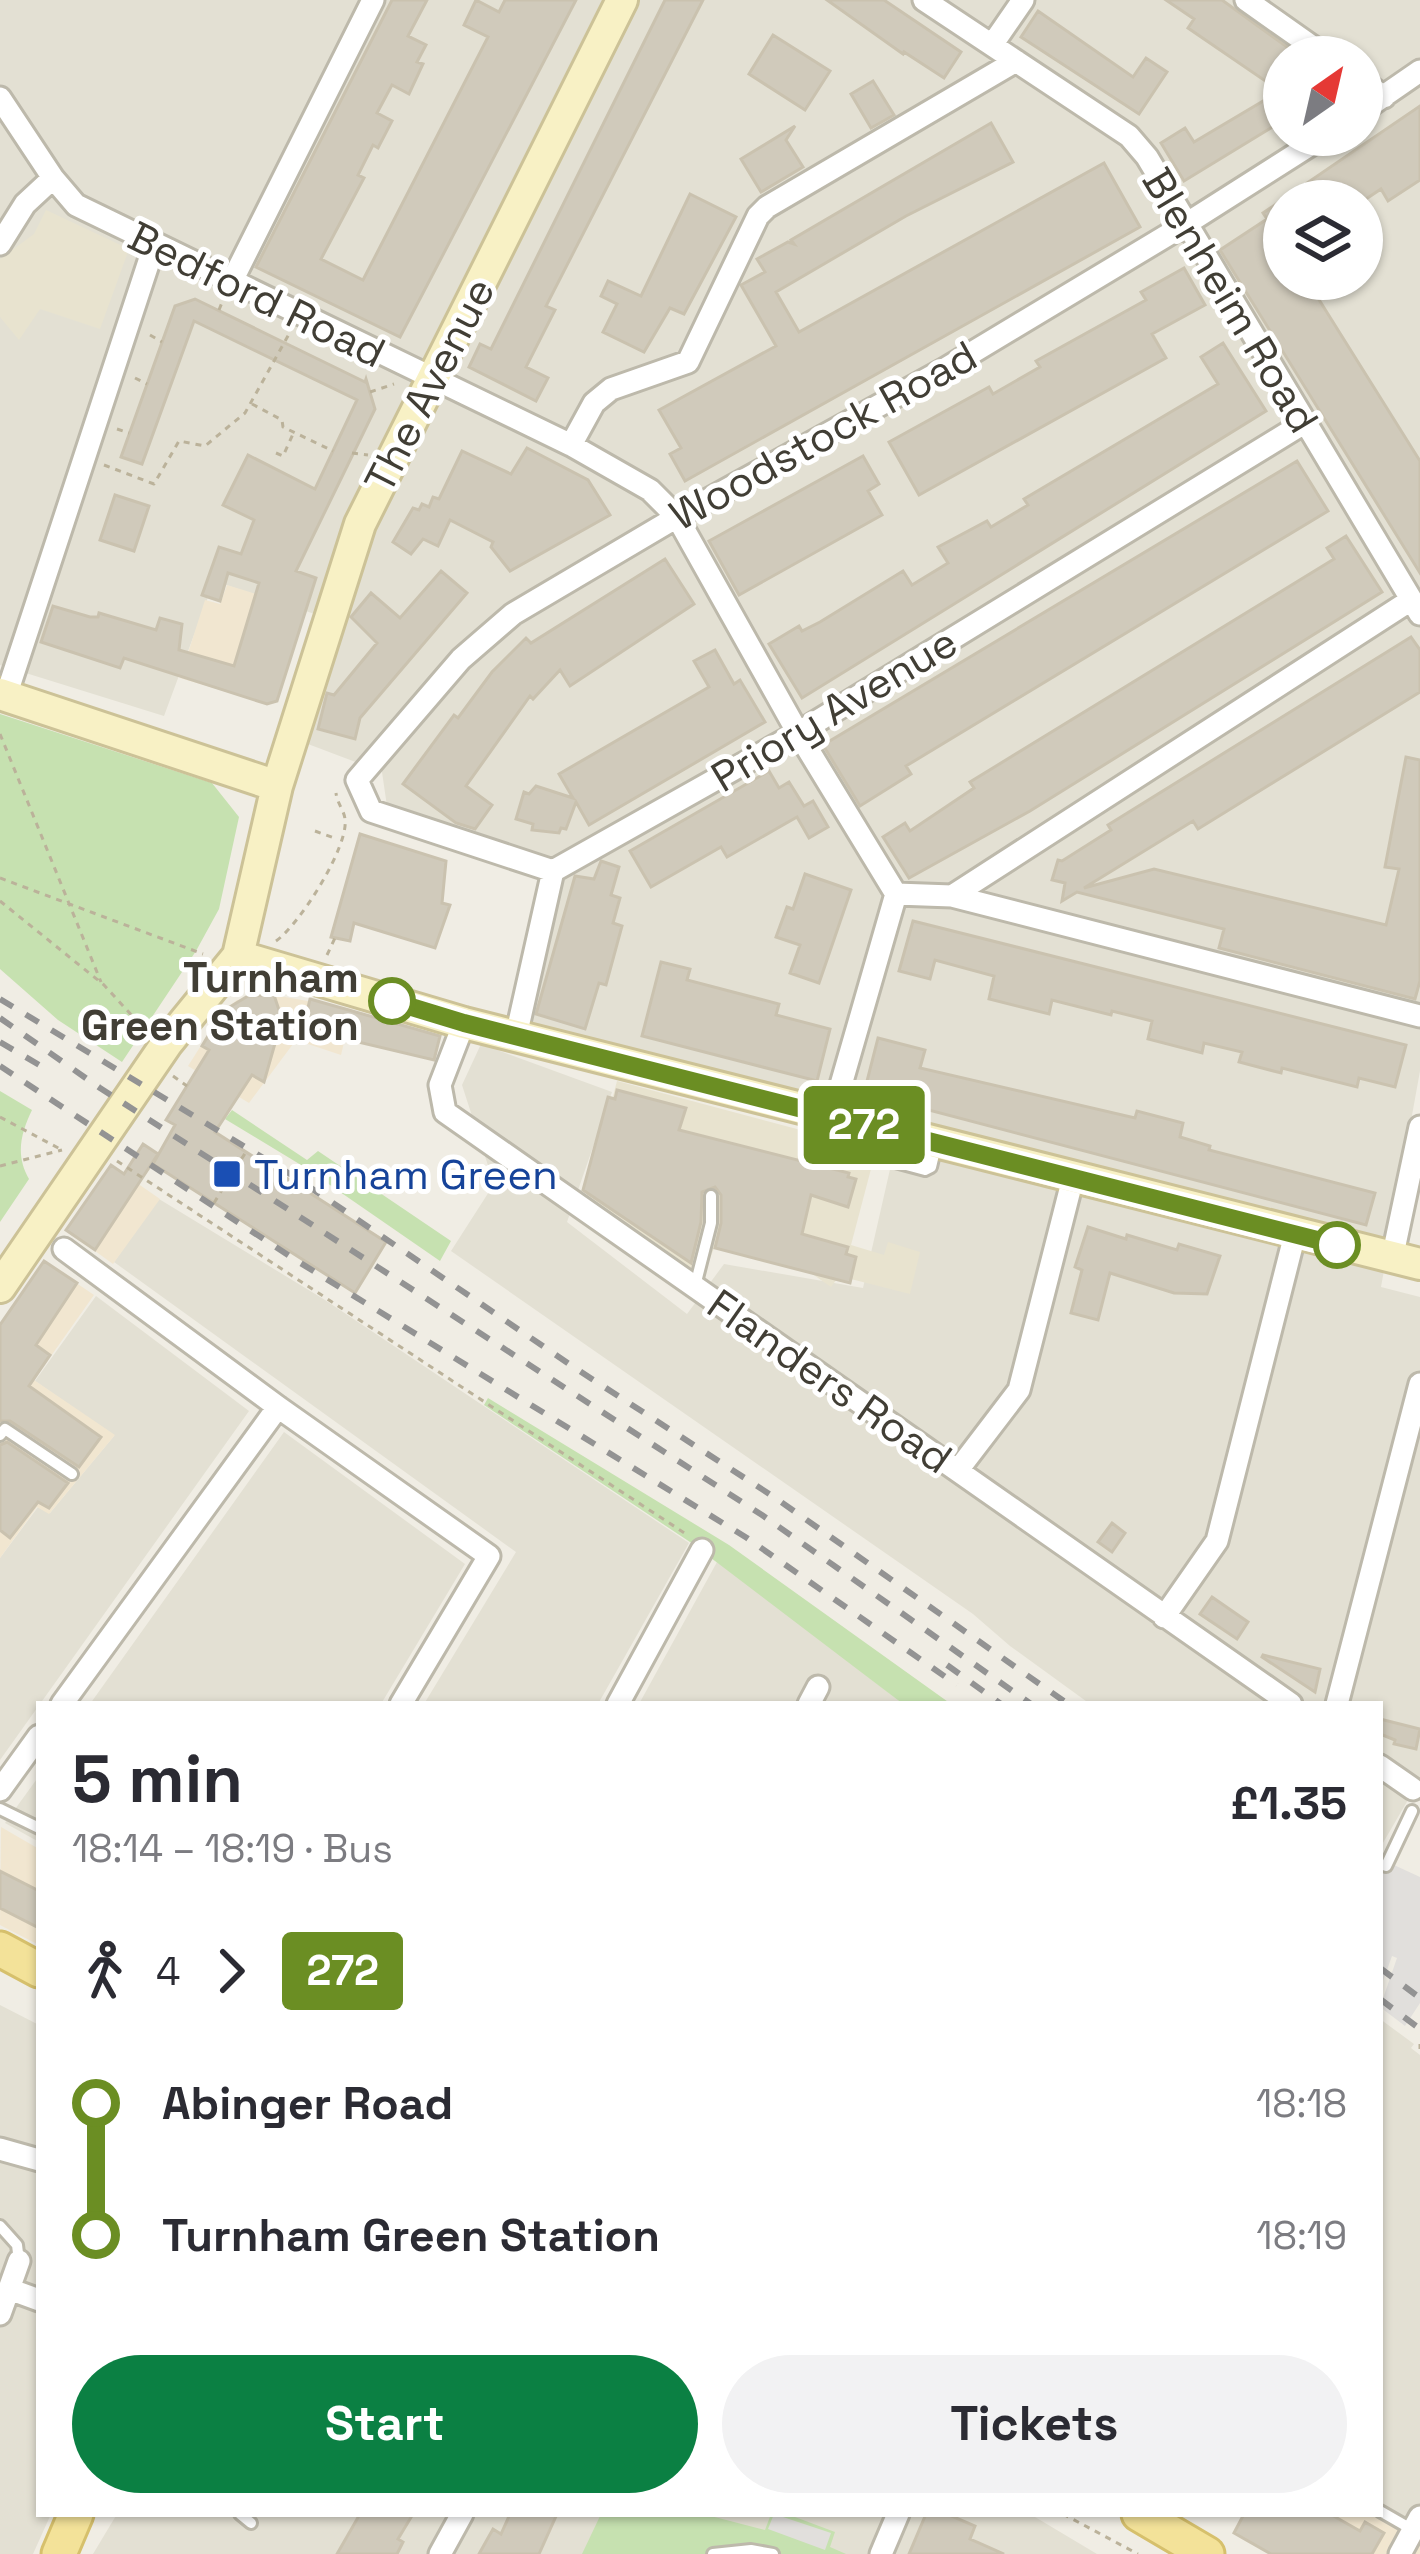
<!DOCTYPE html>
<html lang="en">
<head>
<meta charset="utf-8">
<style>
  :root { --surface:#fff; --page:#f2f2f3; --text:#2b2b33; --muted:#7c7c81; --accent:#0b8043 }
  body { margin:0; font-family:"Space Grotesk",sans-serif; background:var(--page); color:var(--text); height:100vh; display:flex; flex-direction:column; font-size:45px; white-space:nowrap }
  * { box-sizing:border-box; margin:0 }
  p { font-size:39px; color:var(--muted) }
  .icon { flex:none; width:66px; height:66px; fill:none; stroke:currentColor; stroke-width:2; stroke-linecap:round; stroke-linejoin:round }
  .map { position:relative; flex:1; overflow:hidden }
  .side { position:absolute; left:36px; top:1701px; width:1347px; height:816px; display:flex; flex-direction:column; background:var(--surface); border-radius:0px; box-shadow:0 3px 9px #0004 }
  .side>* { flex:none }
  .badge { padding:0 24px; border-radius:9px; font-size:42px; line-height:78px }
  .needle { width:78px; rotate:34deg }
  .tools { position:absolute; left:1263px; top:36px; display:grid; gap:24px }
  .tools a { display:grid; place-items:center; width:120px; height:120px; border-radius:50%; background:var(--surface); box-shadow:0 3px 9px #0004; font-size:60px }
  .map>.badge { position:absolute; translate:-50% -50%; box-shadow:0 0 0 6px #fff }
  .legs { display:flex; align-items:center; gap:18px; height:132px; padding:0 36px; font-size:39px }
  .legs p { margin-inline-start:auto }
  .head { display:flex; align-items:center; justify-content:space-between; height:204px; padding:0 36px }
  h1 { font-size:66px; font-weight:700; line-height:90px }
  .cta { display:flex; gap:24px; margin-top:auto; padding:24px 36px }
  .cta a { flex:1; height:138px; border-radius:72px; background:var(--accent); color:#fff; font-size:48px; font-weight:700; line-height:138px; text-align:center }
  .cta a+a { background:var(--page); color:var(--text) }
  ul { padding:0 36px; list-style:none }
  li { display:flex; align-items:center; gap:42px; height:132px; font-size:45px }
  li i { display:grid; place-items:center; width:18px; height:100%; margin:0 15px; background:currentColor }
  li i::after { content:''; width:30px; height:30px; margin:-15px; border:9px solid; border-radius:50%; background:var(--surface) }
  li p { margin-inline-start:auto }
  li:first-child i { background:linear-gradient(#0000 50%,currentColor 0) }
  li:last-child i { background:linear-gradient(currentColor 50%,#0000 0) }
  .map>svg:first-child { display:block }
  .residential { fill:#e3e0d3; fill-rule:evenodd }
  .commercial { fill:#f1e6d0 }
  .education { fill:#e8e3cf }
  .green { fill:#c6e1b0 }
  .parking { fill:#e1dfdc }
  .building { fill:#d0cabb; stroke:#cac2af; stroke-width:3 }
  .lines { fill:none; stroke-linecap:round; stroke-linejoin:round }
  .service-casing { stroke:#bdb9ab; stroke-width:16 }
  .minor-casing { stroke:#bdb9ab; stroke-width:27 }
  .secondary-casing { stroke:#ccc297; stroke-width:36 }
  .primary-casing { stroke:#d6c06c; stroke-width:39 }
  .path { stroke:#bbb29a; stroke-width:3; stroke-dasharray:6 6; stroke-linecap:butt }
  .service { stroke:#fff; stroke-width:10 }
  .minor { stroke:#fff; stroke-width:21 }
  .secondary { stroke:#f8f1c5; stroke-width:30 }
  .primary { stroke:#f3e299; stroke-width:33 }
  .rail { stroke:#939393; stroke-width:6; stroke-dasharray:15 15; stroke-linecap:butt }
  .line-1-casing { stroke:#fff; stroke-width:27 }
  .line-1 { stroke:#6b8e23; stroke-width:18 }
  .stop-1-dot { fill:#fff; stroke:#6b8e23; stroke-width:6 }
  .transit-dot { fill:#1a4fb4; stroke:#fff; stroke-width:4.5 }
  .labels { text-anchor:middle; stroke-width:10; stroke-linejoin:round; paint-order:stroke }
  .street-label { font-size:42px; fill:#413e35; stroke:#fff }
  .stop-label { font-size:42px; font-weight:bold; fill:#413e35; stroke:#fff; text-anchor:end }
  .transit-label { font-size:42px; fill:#164399; stroke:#fff; text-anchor:start }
</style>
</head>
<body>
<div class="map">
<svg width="1420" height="2554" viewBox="0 0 1420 2554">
  <rect width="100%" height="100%" fill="#f0ede4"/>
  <!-- residential -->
  <path class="residential" d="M0,0H1420V1071L1381,1287L1420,1297V1789L1412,1793L1380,1848V1704H1090L1010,1646L973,1614L451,1251L494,1184L462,1085L481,1044L612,1092L567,1222L687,1314L724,1264L863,1288L901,1121L517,1020L559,869L389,820L382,772L300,741L339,622L214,581L164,716L0,665ZM1284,57H1362V135H1284ZM1284,201H1362V279H1284Z
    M159,1199L325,1300L689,1543L598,1704H424L516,1552L114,1262Z
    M96,1296L249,1411L0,1760V1558L38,1507L50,1513L114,1436L35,1381Z
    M284,1432L465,1564L381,1704H90Z
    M717,1562L772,1602L903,1704H639Z
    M39,1776V1842L5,1823Z
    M0,2005L39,2025V2514H51L33,2554H0Z
    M1380,2019L1414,2044L1411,2048L1420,2055V2529L1380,2506Z
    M117,2514H1030L1097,2554H93Z"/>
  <!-- commercial -->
  <path class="commercial" d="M227,585L304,609L277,701L267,704L180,678L205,600L220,604Z
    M274,995L352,1009L341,1055L296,1040L249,1103L188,1066L223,1011L237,1000Z
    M111,1165L160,1199L113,1264L66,1230Z
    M44,1261L94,1295L34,1380L115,1435L49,1514L37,1507L0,1558V1325Z
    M1,1827L39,1849V1945L0,1925Z
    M1244,2514H1379L1420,2538V2554H1271L1234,2533Z"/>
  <!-- education -->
  <path class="education" d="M46,210L129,249L100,329L40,309L19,340L0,317V259L34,234Z
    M617,1081L876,1150L851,1245L884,1255L888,1242L920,1252L910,1294L839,1276L831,1287L801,1266L716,1243L703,1277L586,1200Z"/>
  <!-- green -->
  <path class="green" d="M0,714L212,783L239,817L219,909L196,951L122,1062L58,1020L0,969Z
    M0,1091L32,1110C21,1133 15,1155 29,1179L0,1222Z
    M232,1110L307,1160L318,1151L451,1241L440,1261L301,1165L225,1119Z
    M488,1398L729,1545L951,1704H903L690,1542L484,1405Z
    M601,2514H703L765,2530L771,2514H787L835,2532L830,2547L846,2554H582Z"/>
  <!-- parking -->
  <path class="parking" d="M1381,1859L1420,1877V2003L1405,2026L1380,2007L1397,1958L1392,1956L1380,1989Z
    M774,2514L831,2533L825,2550L768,2529Z"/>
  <!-- building -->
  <path class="building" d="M392,0H427L408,36L426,45L417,62L423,64L409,94L392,85L377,113L392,121L378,148L373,145L358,175L364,178L321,259L363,280L488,37L464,25L476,0L499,12L505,0H576L400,337L256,267Z
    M665,0H703L546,306L555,310L526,367L548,378L536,401L469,367L480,344L491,349Z
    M827,0H884L961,52L944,78L904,52L903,54Z
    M1166,0H1222L1301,57H1284V120L1184,181L1161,143L1185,128L1194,142L1280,91L1188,28L1194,19Z
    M1038,11L1133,77L1146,58L1167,72L1139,114L1021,37Z
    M773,35L830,71L805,110L749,74Z
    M873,81L894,115L871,128L851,94Z
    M1420,106V180L1388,201L1381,189L1363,201H1284V279H1306L1420,461V573L1220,250L1267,219L1263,213Z
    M991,123L1013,162L906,216L776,292L799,332L1104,163L1140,227L685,481L670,454L681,448L659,410L776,346L741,285L765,272L757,259L788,242L794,244L791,240Z
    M795,126L786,140L803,167L761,192L741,159Z
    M690,194L736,217L684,314L670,308L644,352L603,332L617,304L601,296L608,281L641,296Z
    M1184,268L1205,305L1152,334L1166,358L919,495L889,442L989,387L993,394L1040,367L1036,361L1146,300L1141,292Z
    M195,299L365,382L366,379L375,409L296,571L316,578L277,701L267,704L124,658L120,668L41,642L53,606L90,617H98L99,613L156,630L160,618L182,624L179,650L234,666L259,583L228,573L220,601L202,595L219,547L241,554L254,520L223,505L248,455L315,489L357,400L194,321L142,464L121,457L175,306Z
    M1223,343L1266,411L802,698L769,644L799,626L802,631L820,622L903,571L912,585L948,563L938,547L987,521L991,527L1028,505L1024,499L1218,384L1201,357Z
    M527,448L588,480L610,515L510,571L491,547L493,542L450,520L438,546L423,539L411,554L393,542L413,508L419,510L422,504L429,507L433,497L439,499L462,451L511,474Z
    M863,456L879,484L868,491L882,515L739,595L709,541Z
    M1297,461L1328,511L906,766L911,774L860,806L823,745Z
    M115,495L149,506L134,551L100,540Z
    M1346,536L1382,592L1030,811L909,878L883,837L905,823L910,831L974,788L970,782L1334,559L1327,548Z
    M665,559L694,604L570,686L560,670L533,699L530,696L466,786L492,805L475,829L456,823L403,784L454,715L458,718L492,672L526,638L531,643Z
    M441,571L467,593L360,718L355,739L318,729L327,693L334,695L377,643L351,617L371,593L400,618Z
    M1411,637L1420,650V692L1198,829L1193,821L1084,888L1154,869L1386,925L1399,869L1385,867L1406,757L1420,760V981L1415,999L1219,948L1224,929L1077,892L1062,901L1065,883L1052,880L1058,860L1062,861L1111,830L1108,825Z
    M715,650L734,684L740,680L765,722L589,825L576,802L566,829L561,828L559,833L532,830L533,824L516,819L524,792L529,794L536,786L573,798L559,774L709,687L694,661Z
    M769,771L779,788L789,782L804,806L813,801L828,827L809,838L797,817L727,857L721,847L651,887L630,851Z
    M360,834L446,861L442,903L450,905L435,948L354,923L350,941L331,937Z
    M601,861L619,867L611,895L620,898L613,923L622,926L606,985L599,983L585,1029L536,1014L575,876L594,879Z
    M805,874L851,890L819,983L790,973L800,945L776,937L787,907L793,909Z
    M913,921L1406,1045L1395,1087L1359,1078L1357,1087L1282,1068L1281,1073L1239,1062L1242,1052L1204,1043L1202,1053L1148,1039L1152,1021L1112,1011L1111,1015L1052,1000L1049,1014L989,999L994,976L935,960L930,979L899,971Z
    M661,962L690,969L687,980L779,1004L776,1015L830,1029L817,1081L642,1036Z
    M274,995L282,1019L264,1082L252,1075L215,1132L386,1242L355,1293L153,1164L175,1125L166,1120L209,1050L202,1046L223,1011L248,996Z
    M310,999L440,1036L434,1060L303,1029Z
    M878,1038L925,1050L920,1068L1135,1118L1137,1111L1183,1123L1180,1137L1210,1146L1209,1150L1375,1193L1366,1225L864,1093Z
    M617,1090L686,1108L679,1130L849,1173L848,1177L856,1179L848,1207L811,1195L802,1234L848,1247L846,1254L856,1257L850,1283L715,1248L721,1223V1195L715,1187L702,1192L701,1222L691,1263L583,1190L608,1097L615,1099Z
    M143,1144L158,1154L95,1250L66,1230L111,1165L124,1174Z
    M1088,1227L1126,1239L1127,1235L1177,1250L1179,1244L1220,1256L1207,1294L1174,1293L1110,1273L1098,1320L1071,1313L1082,1270L1075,1267Z
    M44,1261L77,1283L36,1345L50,1355L29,1386L101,1437L79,1467L10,1421H0V1325Z
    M7,1442L68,1483L49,1508L38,1502L10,1538L0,1530V1445Z
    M1112,1523L1125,1533L1112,1552L1098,1542Z
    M1212,1597L1248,1622L1237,1639L1200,1614Z
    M1263,1655L1320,1669L1315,1692L1262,1657Z
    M1380,1719L1420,1729L1416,1749L1394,1744L1395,1740L1380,1734Z
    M0,1871L39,1891V1928L0,1908Z
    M360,2514H413L398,2539L403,2542L397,2554H337Z
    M510,2514H557L539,2554H479L493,2529L501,2534Z
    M926,2514H947L975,2526L970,2539L1004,2554H909Z
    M1244,2514H1330L1360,2531L1365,2522L1384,2533L1372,2554H1271L1234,2533Z"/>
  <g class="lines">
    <defs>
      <path id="service" d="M880,1132L875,1147L884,1159L925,1170L931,1167L936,1146
        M695,1286L711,1223V1196
        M0,1435L5,1429L72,1474
        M0,1809L39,1828
        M1386,1866L1412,1811
        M0,2226L17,2245L19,2261
        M1380,2511L1413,2530
        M240,2514L251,2523
        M713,2554L751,2550L773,2554"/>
      <path id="minor" d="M924,0L1129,136L1147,157L1420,614
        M1246,0L1327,57
        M992,45L1023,0
        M1362,81L1384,97
        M0,98L53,178L76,205L571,445L650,490L677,517L798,733L896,894L832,1116
        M1362,111L1420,71
        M0,244L25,204L53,178
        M233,279L373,0
        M1304,423L798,733L553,871L371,811L357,780L461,659L513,614L677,517L945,369L1186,224L1326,135
        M571,445L594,403L611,389L688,362L758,216L767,207L1016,61
        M6,696L155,243
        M896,894L952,896L1420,1016
        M952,896L1411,600
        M464,1023L440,1085L445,1112L1291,1704
        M516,1036L553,871
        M64,1249L278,1407L489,1556L401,1704
        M1392,1259L1420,1127
        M958,1470L1019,1390L1073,1178
        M1164,1617L1217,1541L1295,1234
        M62,1704L278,1407
        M618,1704L702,1550
        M809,1704L818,1687
        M1337,1704L1420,1384
        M1380,1766L1413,1789
        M0,1790L39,1736
        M0,2149L39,2160
        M9,2289L19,2261
        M0,2314L9,2289L39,2300
        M440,2554L462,2514
        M881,2554L898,2514
        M1400,2554L1420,2517"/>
      <path id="secondary" d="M0,694L277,786
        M238,956L464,1023L1420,1264
        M0,1287L167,1043L238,956L277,786L360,524L622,0"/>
      <path id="primary" d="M0,1949L39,1970
        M1139,2514L1207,2554
        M59,2554L76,2514"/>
    </defs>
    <!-- service casing -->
    <use href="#service" class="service-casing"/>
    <!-- minor casing -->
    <use href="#minor" class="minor-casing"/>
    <!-- secondary casing -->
    <use href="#secondary" class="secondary-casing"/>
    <!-- primary casing -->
    <use href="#primary" class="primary-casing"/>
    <!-- path -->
    <path class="path" d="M219,310L223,300
      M150,335L162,342
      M135,378L147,384
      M370,392L394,384
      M252,404L282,420L283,427L333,451
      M117,429L129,433
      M276,453L283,456L293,434
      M352,453L368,455
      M104,465L154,484L179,441L205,446L245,413L289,334
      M0,734L101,982
      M315,831L337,839
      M0,878L203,954
      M0,901L104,985L146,1031
      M276,941C299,925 349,847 345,819C344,810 337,803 336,793
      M327,955L335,938
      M173,1076L187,1086
      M0,1117L62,1150
      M117,1161L686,1534
      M0,1166L62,1150
      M235,1169L246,1152
      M214,1203L225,1185
      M1420,2044V2049
      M1063,2514L1138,2554"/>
    <!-- service -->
    <use href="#service" class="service"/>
    <!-- minor -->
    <use href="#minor" class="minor"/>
    <!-- secondary -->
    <use href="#secondary" class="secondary"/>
    <!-- primary -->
    <use href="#primary" class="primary"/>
    <!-- rail -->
    <path class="rail" d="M0,999L295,1177L575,1368L774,1497L1068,1704
      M0,1018L100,1088L762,1515L1031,1704
      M0,1042L41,1066
      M0,1066L294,1259L747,1538L957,1685
      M947,1665L1001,1704
      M1380,1968L1420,1998
      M1380,1999L1420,2029"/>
  </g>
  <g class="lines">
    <defs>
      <path id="line-1" d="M392,1001L464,1023L1337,1245"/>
    </defs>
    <!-- line-1 casing -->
    <use href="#line-1" class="line-1-casing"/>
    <!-- line-1 -->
    <use href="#line-1" class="line-1"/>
  </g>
  <!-- markers -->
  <g class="stop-1-dot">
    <circle cx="392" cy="1001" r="21"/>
    <circle cx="1337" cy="1245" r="21"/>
  </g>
  <rect class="transit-dot" x="212" y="1159" width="30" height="30" rx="6"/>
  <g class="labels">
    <!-- street labels -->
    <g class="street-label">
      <text transform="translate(257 294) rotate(26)" y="15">Bedford Road</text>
      <text transform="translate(1231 300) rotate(59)" y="15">Blenheim Road</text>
      <text transform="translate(429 385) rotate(-63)" y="15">The Avenue</text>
      <text transform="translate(823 435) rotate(-29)" y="15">Woodstock Road</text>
      <text transform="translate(834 709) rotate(-31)" y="15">Priory Avenue</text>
      <text transform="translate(830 1381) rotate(35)" y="15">Flanders Road</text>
    </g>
    <!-- stop labels -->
    <g class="stop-label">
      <text x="359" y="992">Turnham<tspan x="359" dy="48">Green Station</tspan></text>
    </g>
    <!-- transit labels -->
    <g class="transit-label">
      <text x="254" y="1189">Turnham Green</text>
    </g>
  </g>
</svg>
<div class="tools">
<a><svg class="needle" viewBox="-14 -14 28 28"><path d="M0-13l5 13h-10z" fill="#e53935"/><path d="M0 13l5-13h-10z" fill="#7c7c81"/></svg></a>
<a><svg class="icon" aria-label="layers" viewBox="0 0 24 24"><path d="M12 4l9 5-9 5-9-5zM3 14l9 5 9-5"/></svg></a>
</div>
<b class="badge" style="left:864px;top:1125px;background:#6b8e23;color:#fff">272</b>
<section class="side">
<div class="head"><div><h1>5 min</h1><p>18:14 – 18:19 · Bus</p></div><b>£1.35</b></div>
<div class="legs"><svg class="icon" aria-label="walk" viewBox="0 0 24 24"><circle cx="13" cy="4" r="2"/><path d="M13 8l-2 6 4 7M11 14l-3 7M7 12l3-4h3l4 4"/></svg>4<svg class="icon" aria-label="forward" viewBox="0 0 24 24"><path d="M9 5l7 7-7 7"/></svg><b class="badge" style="background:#6b8e23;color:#fff">272</b></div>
<ul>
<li><i style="color:#6b8e23"></i><b>Abinger Road</b><p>18:18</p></li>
<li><i style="color:#6b8e23"></i><b>Turnham Green Station</b><p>18:19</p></li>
</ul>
<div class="cta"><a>Start</a><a>Tickets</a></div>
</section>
</div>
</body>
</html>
